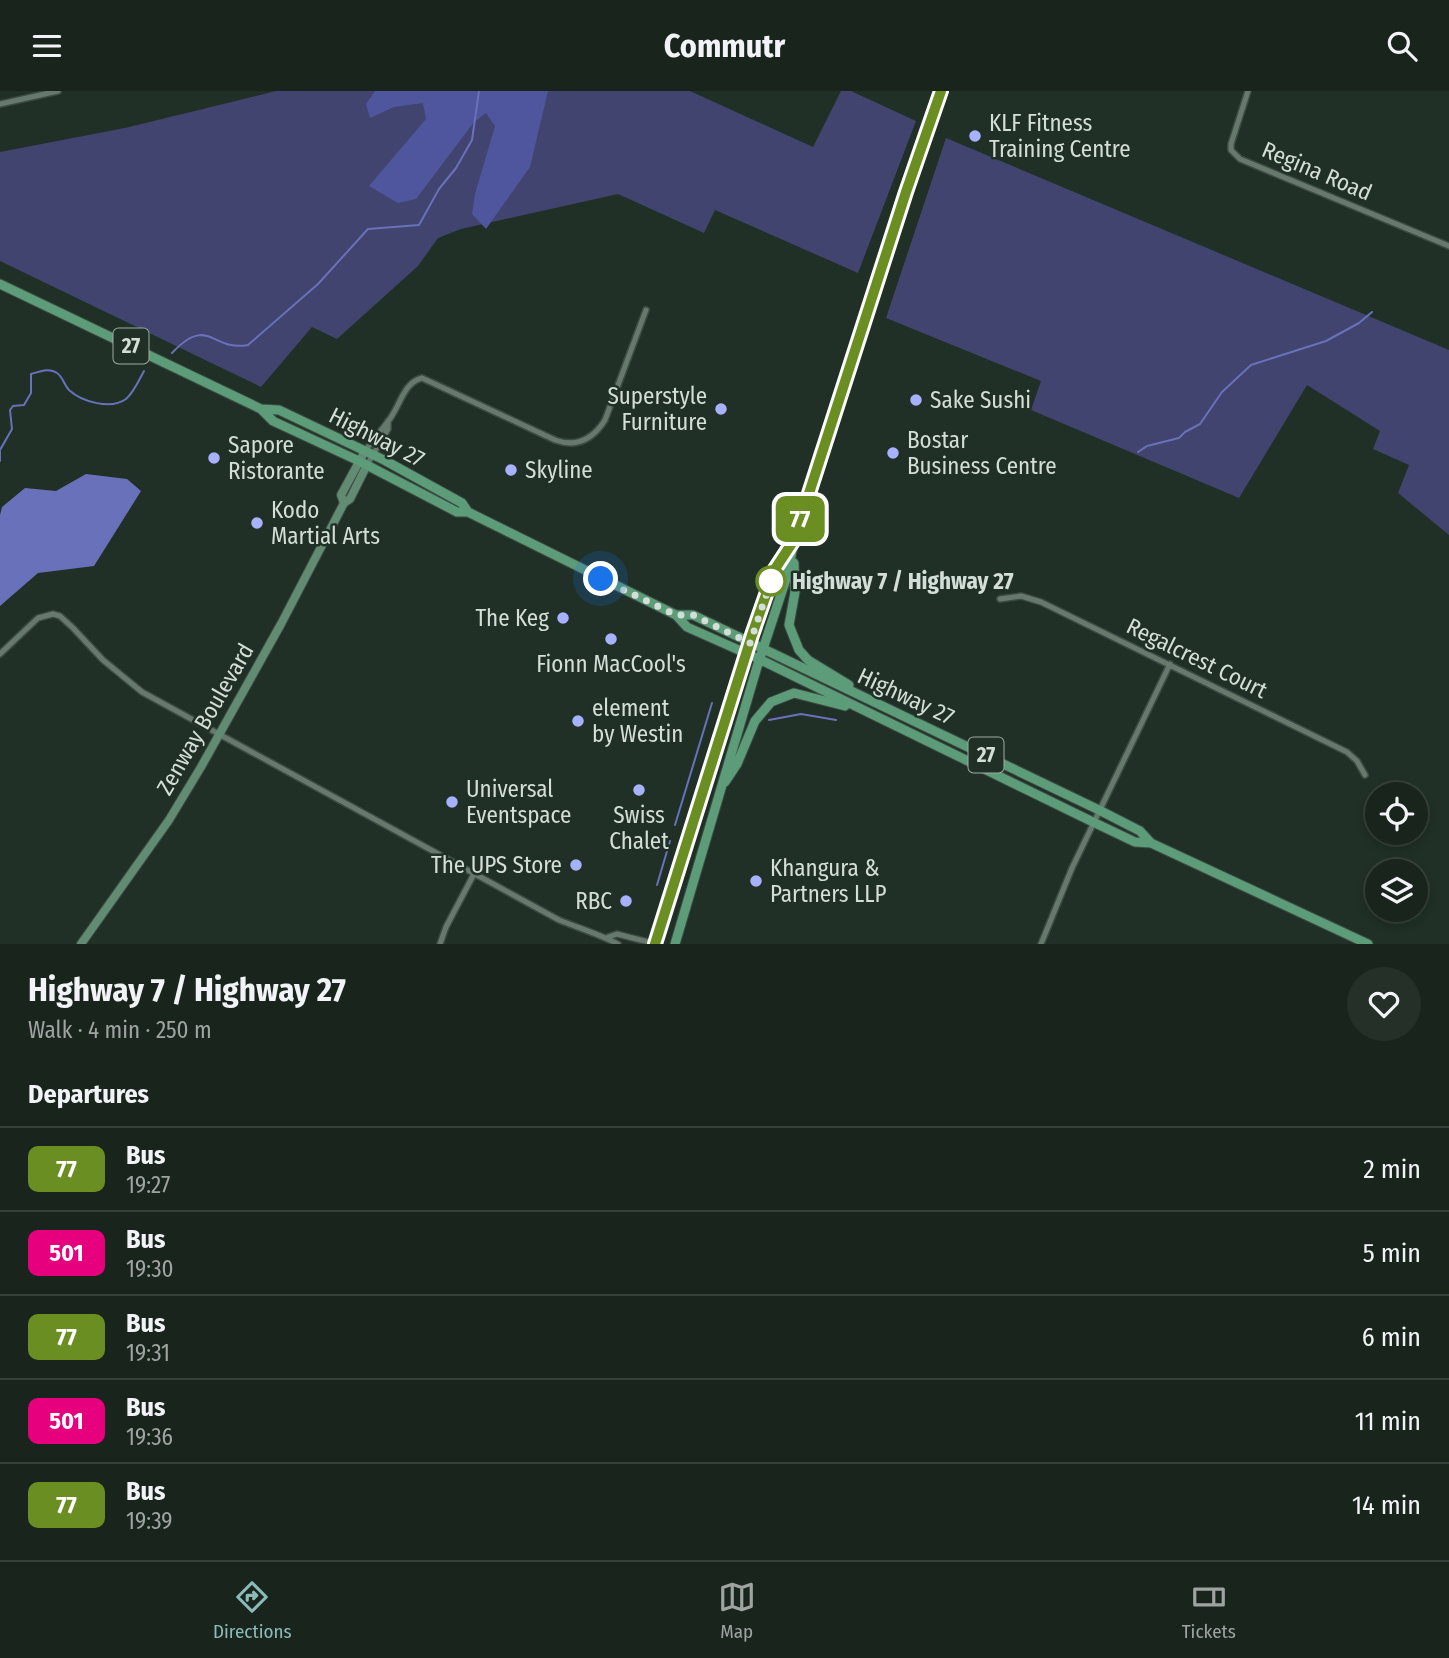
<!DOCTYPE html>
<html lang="en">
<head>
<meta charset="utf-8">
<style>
  :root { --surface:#18241c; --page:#253029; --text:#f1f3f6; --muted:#9fa4a3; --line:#36413b; --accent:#8bbbb9 }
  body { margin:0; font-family:"Fira Sans Condensed",sans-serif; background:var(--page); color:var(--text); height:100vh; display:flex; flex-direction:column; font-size:26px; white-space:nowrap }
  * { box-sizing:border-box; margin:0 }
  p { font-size:23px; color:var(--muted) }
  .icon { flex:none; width:38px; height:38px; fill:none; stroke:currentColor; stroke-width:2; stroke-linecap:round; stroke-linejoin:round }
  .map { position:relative; height:853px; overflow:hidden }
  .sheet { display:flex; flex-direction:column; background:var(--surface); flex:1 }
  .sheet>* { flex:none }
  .badge { padding:0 14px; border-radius:10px; font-size:24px; line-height:46px }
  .controls { position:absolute; left:1365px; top:691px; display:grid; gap:14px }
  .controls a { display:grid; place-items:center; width:63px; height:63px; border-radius:50%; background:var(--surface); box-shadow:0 4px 10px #0003,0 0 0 2px var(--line); font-size:35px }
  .you { position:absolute; width:35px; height:35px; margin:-18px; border:5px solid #fff; border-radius:50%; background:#1a73e8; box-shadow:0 0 0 10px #1a73e833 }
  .map>.badge { position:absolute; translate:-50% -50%; box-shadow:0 0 0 4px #fff }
  h2 { padding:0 28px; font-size:26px; line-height:63px }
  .round { display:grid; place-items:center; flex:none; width:74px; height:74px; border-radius:37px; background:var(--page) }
  .summary { display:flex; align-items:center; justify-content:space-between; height:119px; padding:0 28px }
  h1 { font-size:33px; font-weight:700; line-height:52px }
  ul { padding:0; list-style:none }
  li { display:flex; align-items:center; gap:21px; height:84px; padding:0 28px; border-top:2px solid var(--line) }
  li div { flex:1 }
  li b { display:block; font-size:26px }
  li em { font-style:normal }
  li .badge { min-width:77px; font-weight:700; text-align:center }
  header { display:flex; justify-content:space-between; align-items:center; height:91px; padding:0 28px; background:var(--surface); font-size:32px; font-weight:700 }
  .dock { display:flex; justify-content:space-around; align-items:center; height:98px; border-top:2px solid var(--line); background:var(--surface); font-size:19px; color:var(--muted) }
  .dock a { display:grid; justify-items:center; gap:4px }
  .dock .current { color:var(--accent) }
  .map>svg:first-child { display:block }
  .green { fill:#40446e }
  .forest { fill:#50569d }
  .water { fill:#6971ba }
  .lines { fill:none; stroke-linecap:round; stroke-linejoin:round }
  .stream { stroke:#6971ba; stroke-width:2 }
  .street-casing { stroke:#3d4b43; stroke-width:8 }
  .secondary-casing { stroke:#3d4b43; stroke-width:10 }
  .primary-casing { stroke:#3d4b43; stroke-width:11 }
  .street { stroke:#67796d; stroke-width:5 }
  .secondary { stroke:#628b73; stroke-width:8 }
  .primary { stroke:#5c9c78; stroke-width:9 }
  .line-casing { stroke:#fff; stroke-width:16 }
  .line { stroke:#6b8e23; stroke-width:10 }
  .walk { stroke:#d4ded8; stroke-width:7; stroke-dasharray:0 12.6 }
  .poi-dot { fill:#a7b1fc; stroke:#203026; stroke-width:2.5 }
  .stop-dot { fill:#fff; stroke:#6b8e23; stroke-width:3.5 }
  .labels { text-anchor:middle; stroke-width:5; stroke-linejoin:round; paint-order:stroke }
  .shield { fill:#203026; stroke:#9eaaa3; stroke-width:2 }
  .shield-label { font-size:21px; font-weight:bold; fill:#d4ded8 }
  .poi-label { font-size:23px; fill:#d4ded8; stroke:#203026; text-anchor:start }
  .street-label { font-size:23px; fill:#d4ded8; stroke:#203026 }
  .stop-label { font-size:23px; font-weight:bold; fill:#d4ded8; stroke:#203026; text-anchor:start }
</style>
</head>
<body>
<header><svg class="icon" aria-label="menu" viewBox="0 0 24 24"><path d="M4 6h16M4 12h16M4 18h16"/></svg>Commutr<svg class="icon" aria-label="search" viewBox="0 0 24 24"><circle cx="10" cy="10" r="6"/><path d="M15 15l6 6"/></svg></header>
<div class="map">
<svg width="1449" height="853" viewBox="0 0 1449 853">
  <rect width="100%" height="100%" fill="#203026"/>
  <!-- green -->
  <path class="green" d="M276,0H690L813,56L841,0H851L916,30L858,182L715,119L704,142L618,103L461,138L438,147L418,175L337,248L312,236L261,296L0,170V61L125,37Z
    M946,47L1449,259V444L1398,402L1409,374L1373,358L1380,340L1307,294L1239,407L1031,319L1041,290L886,227Z"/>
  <!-- forest -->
  <path class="forest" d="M375,0H548L530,76L486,138L472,123L475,103L495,35L486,22L474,31L416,108L398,112L369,95L426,28L423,12L394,16L370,27L366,13Z"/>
  <!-- water -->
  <path class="water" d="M86,383L127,388L141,400L94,475L38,482L0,515V424L2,416L25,397L56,400Z"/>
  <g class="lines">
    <!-- stream -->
    <path class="stream" d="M172,262C209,223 211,261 248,254L318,193L368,138L419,134L439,98L456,77L472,49L479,0
      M0,359L12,338L10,319L13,315L24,314L31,302V283C39,281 49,276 57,282C63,286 64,294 69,299C82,311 111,319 126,308C134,301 139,289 144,280
      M0,360V370
      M1138,361L1147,355L1179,347L1185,341L1200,333L1222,301L1251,274L1326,250L1359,232L1372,221
      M769,629L801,623L836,629
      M675,734L712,612
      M657,794L670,750"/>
    <defs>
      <path id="street" d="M1248,0L1231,53V59L1240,68L1449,155
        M0,13L58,0
        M365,360C373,349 381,340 389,329C400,315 404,291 422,287L555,349C577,357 593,348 605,329L646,219
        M367,374L388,338V330
        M1000,508L1021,505L1041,511L1347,661L1357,670L1365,684
        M0,563L38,527L53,523L60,525L73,537L103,569L142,601L559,829C579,837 599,843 618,853
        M608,846L617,843L656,853
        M440,853L446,836L475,781
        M1041,853L1072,777L1170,573"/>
      <path id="secondary" d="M344,412L341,404L365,360
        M81,853L169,729L201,676L281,533L344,412L350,408L367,374"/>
      <path id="primary" d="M0,193L261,318L273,330L359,370L457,421H468L676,524L687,536L759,568L1093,731L1135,751L1151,752L1368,853
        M261,318L279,319L384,369L462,412L468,421
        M794,472L795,501L789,534L799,559L808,569L849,594
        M676,524H693L1099,719L1140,740L1151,752
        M725,691L737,673L755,630L771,611L794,602L845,615
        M655,853L752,544L775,478L791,453
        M675,853L757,576L788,482L794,449L906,101L941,0"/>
    </defs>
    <!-- street casing -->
    <use href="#street" class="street-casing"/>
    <!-- secondary casing -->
    <use href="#secondary" class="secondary-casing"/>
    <!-- primary casing -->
    <use href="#primary" class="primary-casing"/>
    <!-- street -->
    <use href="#street" class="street"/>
    <!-- secondary -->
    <use href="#secondary" class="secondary"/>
    <!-- primary -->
    <use href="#primary" class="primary"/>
  </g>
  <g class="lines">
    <defs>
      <path id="line" d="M655,853L752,544L775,478L794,449L906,101L941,0"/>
    </defs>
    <!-- line casing -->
    <use href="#line" class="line-casing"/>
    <!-- line -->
    <use href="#line" class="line"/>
    <!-- walk -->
    <path class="walk" d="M601,488L676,524H693L750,552L771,490"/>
  </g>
  <!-- markers -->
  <g class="poi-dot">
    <circle cx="975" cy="45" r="7"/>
    <circle cx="916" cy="309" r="7"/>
    <circle cx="721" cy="318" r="7"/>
    <circle cx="893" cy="362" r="7"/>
    <circle cx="214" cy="367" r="7"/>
    <circle cx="511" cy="379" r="7"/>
    <circle cx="257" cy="432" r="7"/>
    <circle cx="563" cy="527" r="7"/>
    <circle cx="611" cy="548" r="7"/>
    <circle cx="578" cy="630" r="7"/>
    <circle cx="639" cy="699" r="7"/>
    <circle cx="452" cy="711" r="7"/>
    <circle cx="576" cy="774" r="7"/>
    <circle cx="756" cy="790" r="7"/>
    <circle cx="626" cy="810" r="7"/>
  </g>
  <circle class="stop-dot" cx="771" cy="490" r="14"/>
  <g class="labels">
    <!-- shield labels -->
    <g class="shield">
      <rect x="113.5" y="237.5" width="35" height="35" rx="5"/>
      <rect x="968.5" y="646.5" width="35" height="35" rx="5"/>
    </g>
    <g class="shield-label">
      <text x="131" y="262">27</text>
      <text x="986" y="671">27</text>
    </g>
    <!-- poi labels -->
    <g class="poi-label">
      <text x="989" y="40">KLF Fitness<tspan x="989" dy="26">Training Centre</tspan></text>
      <text x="707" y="313" text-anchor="end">Superstyle<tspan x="707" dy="26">Furniture</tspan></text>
      <text x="930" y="317">Sake Sushi</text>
      <text x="907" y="357">Bostar<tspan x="907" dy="26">Business Centre</tspan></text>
      <text x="228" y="362">Sapore<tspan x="228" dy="26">Ristorante</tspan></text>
      <text x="525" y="387">Skyline</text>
      <text x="271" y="427">Kodo<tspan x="271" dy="26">Martial Arts</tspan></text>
      <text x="549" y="535" text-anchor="end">The Keg</text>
      <text x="611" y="581" text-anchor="middle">Fionn MacCool's</text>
      <text x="592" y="625">element<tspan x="592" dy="26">by Westin</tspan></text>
      <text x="466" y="706">Universal<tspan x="466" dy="26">Eventspace</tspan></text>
      <text x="639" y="732" text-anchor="middle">Swiss<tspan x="639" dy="26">Chalet</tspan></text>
      <text x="562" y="782" text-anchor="end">The UPS Store</text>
      <text x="770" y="785">Khangura &amp;<tspan x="770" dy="26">Partners LLP</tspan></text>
      <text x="612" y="818" text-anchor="end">RBC</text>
    </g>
    <!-- street labels -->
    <g class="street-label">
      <text transform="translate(1317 80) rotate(23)" y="8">Regina Road</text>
      <text transform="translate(377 346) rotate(27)" y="8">Highway 27</text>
      <text transform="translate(1197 567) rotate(26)" y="8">Regalcrest Court</text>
      <text transform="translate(906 605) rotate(25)" y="8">Highway 27</text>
      <text transform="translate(205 628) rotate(-60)" y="8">Zenway Boulevard</text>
    </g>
    <!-- stop labels -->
    <g class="stop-label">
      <text x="792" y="498">Highway 7 / Highway 27</text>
    </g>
  </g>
</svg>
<div class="controls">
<a><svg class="icon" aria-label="locate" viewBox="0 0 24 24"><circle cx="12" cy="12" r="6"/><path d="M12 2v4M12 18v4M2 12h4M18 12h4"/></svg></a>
<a><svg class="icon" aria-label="layers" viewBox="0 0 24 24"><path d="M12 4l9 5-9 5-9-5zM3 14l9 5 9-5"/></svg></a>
</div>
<div class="you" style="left:601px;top:488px"></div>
<b class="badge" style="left:800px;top:428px;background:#6b8e23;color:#fff">77</b>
</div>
<section class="sheet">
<div class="summary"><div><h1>Highway 7 / Highway 27</h1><p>Walk · 4 min · 250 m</p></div><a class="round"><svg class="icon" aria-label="heart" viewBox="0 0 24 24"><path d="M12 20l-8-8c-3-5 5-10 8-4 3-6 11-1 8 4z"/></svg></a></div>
<h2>Departures</h2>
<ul>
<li><span class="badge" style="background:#6b8e23;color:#fff">77</span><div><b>Bus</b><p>19:27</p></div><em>2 min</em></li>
<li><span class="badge" style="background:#e6007e;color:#fff">501</span><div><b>Bus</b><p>19:30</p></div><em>5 min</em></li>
<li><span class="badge" style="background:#6b8e23;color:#fff">77</span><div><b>Bus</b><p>19:31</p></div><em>6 min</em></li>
<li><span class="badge" style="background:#e6007e;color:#fff">501</span><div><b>Bus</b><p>19:36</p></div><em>11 min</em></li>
<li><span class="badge" style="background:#6b8e23;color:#fff">77</span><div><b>Bus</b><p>19:39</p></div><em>14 min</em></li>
</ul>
</section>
<nav class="dock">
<a class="current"><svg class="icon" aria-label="directions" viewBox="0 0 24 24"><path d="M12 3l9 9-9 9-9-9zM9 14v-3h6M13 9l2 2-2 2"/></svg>Directions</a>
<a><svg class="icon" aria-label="map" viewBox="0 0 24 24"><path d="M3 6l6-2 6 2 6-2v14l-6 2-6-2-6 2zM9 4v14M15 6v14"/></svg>Map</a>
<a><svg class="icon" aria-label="tickets" viewBox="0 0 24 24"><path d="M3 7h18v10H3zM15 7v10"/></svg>Tickets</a>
</nav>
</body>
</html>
